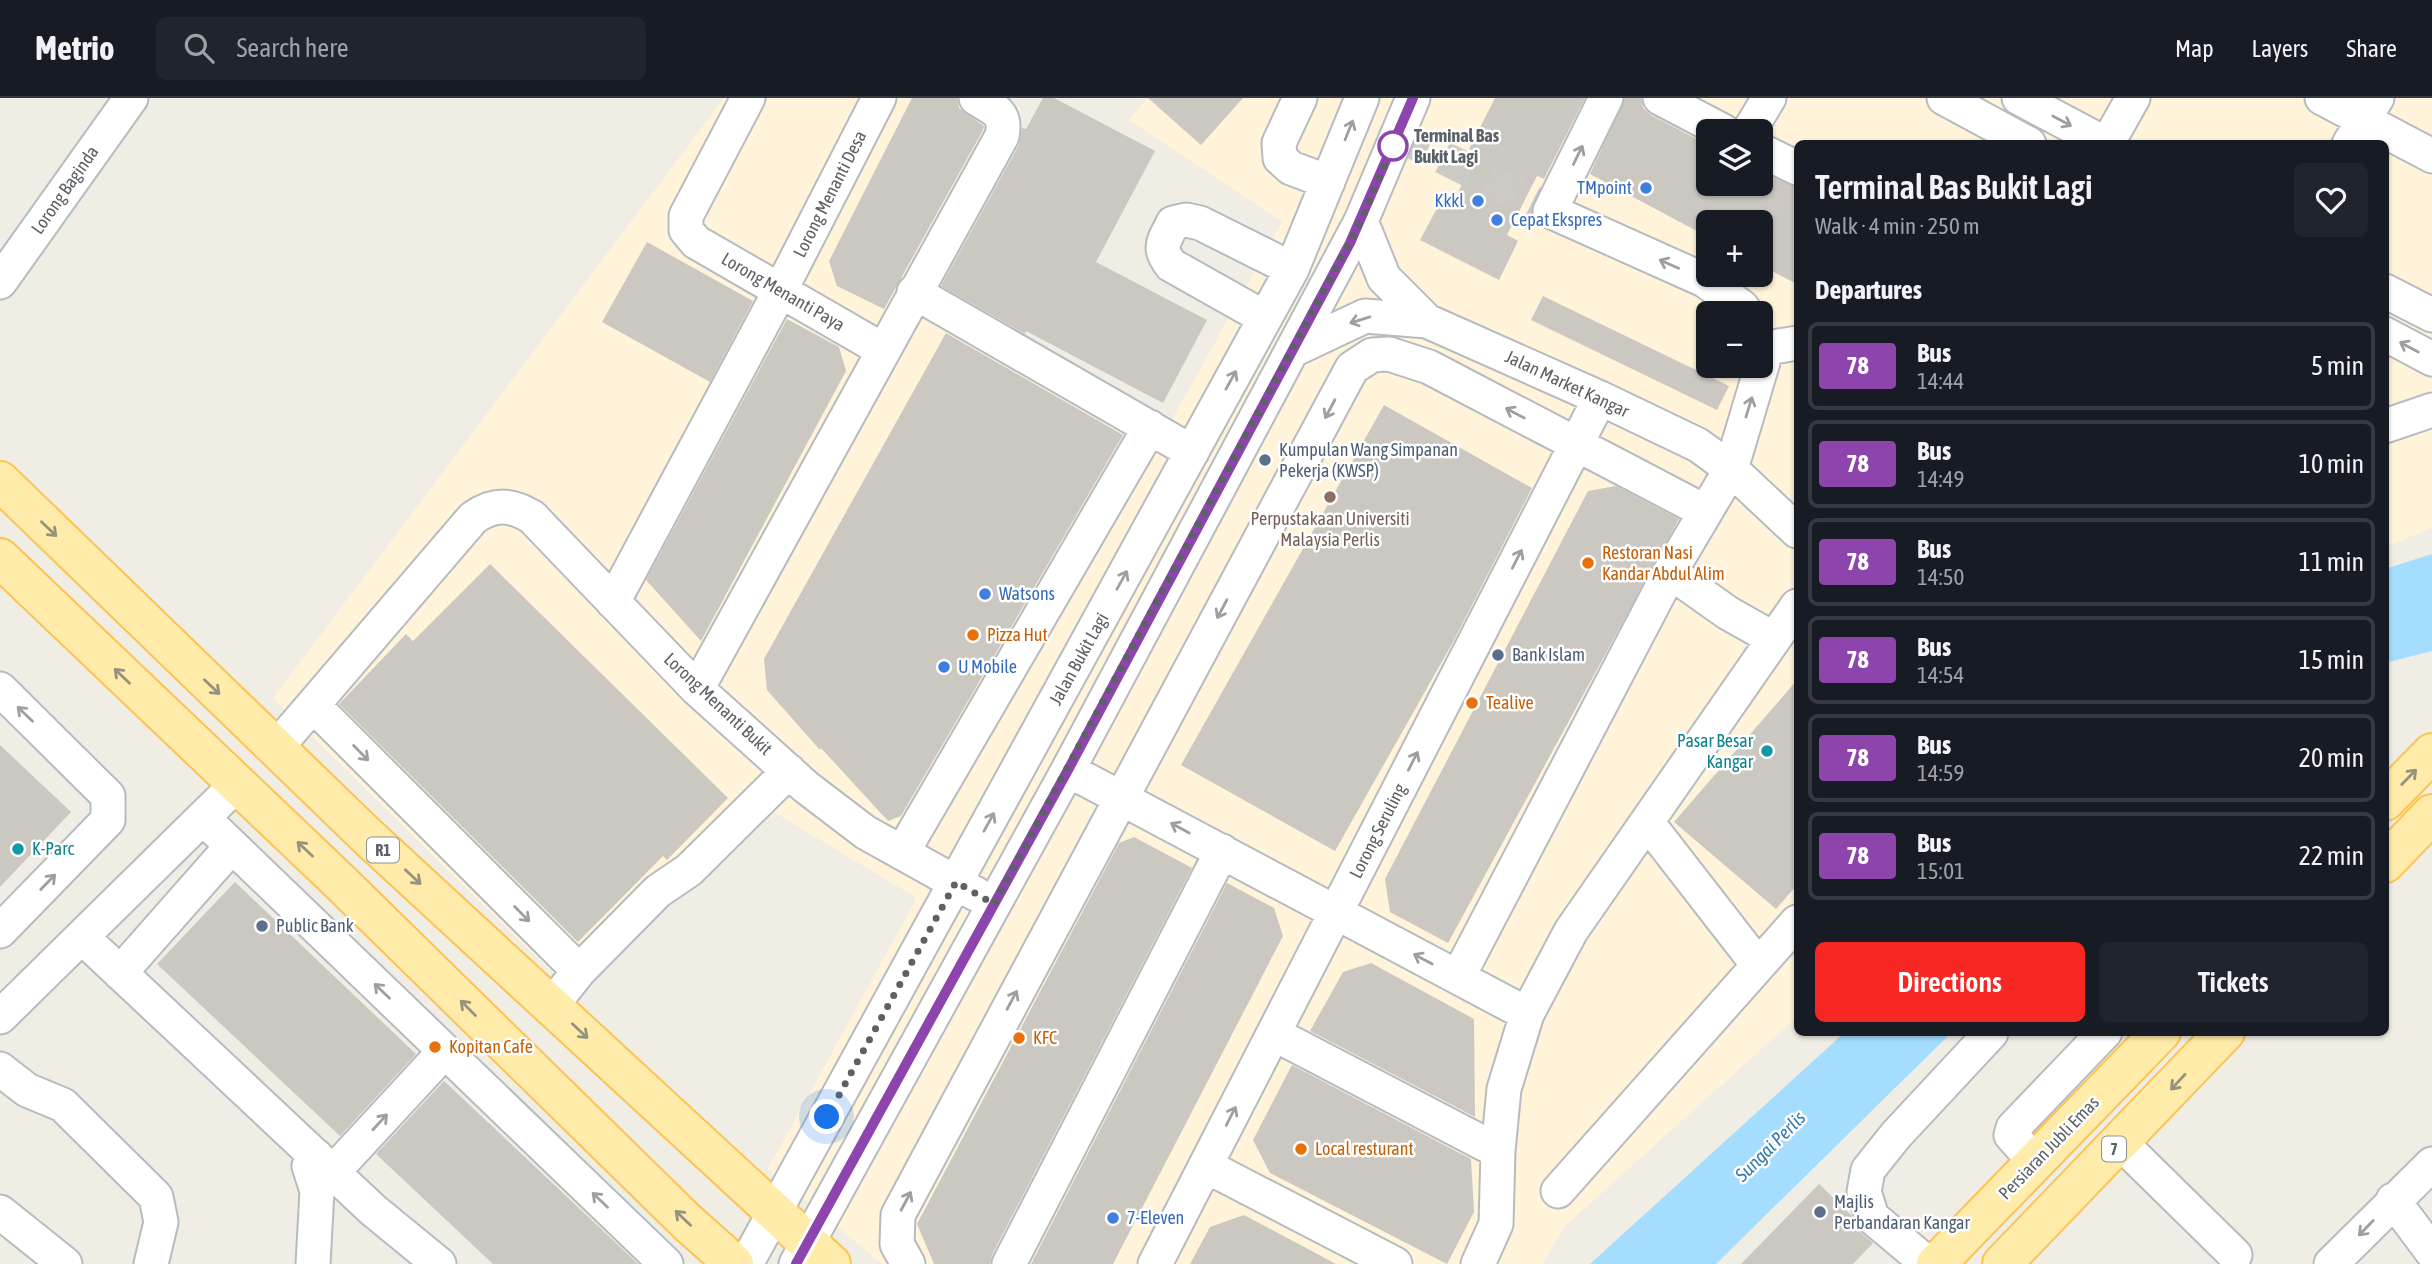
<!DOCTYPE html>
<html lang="en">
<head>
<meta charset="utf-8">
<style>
  :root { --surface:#171b24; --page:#20242c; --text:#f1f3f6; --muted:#9ea1a6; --line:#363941; --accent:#f72723 }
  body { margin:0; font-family:"Asap Condensed",sans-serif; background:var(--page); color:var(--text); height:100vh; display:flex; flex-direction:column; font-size:26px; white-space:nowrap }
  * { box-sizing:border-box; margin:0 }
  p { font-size:23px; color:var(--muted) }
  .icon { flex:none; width:38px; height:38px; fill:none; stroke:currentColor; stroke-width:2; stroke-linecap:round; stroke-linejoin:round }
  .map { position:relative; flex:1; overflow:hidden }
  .side { position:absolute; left:1794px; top:42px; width:595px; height:896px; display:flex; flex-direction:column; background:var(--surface); border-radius:10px; box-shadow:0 2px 5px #0004 }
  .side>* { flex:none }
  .badge { padding:0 14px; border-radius:5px; font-size:24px; line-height:46px }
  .fabs { position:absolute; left:1696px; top:21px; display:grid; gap:14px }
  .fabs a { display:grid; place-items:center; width:77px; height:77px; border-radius:10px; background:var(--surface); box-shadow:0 2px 5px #0004; font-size:35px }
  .you { position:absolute; width:35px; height:35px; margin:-18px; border:5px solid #fff; border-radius:50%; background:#1a73e8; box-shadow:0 0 0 10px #1a73e833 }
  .map>.badge { position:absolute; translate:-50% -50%; box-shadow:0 0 0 4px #fff }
  h2 { padding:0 21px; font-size:26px; line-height:63px }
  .round { display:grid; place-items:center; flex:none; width:74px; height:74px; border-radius:10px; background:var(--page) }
  .head { display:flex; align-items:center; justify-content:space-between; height:119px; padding:0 21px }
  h1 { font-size:33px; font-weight:600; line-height:52px }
  .primary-button { display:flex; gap:14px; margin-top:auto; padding:14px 21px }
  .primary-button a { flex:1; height:80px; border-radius:10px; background:var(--accent); color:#fff; font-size:28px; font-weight:600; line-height:80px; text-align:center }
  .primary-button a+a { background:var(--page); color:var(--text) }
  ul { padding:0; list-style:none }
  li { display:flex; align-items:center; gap:21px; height:88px; margin:0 14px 10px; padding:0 7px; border:4px solid var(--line); border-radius:10px }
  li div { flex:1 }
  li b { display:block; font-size:26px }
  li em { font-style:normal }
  li .badge { min-width:77px; font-weight:700; text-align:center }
  header { display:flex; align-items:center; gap:42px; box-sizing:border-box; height:98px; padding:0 35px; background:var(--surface); border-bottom:2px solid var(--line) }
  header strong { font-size:33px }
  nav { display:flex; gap:38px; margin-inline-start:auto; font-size:24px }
  .search { width:490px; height:63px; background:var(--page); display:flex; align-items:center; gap:18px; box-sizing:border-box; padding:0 24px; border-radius:10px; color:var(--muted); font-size:26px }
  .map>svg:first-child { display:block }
  .commercial { fill:#fff4da; fill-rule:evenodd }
  .water { fill:#a5ddff }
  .building { fill:#cbc7c1 }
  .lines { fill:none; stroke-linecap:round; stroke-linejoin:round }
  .minor-tunnel { stroke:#cbcac4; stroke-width:33; stroke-dasharray:33 17; stroke-linecap:butt }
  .minor-casing { stroke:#b7bbbf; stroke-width:37 }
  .major-casing { stroke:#fdc251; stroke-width:42 }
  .minor { stroke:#fff; stroke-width:33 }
  .major { stroke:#ffecaa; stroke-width:38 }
  .oneway { stroke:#9da0a3 }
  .oneway2 { stroke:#95927e }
  .line-casing { stroke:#fff; stroke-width:16 }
  .line { stroke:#8e44ad; stroke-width:10 }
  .walk { stroke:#5c6166; stroke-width:7; stroke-dasharray:0 12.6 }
  .stop-dot { fill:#fff; stroke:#8e44ad; stroke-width:3.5 }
  .shop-dot { fill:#3f7fe0; stroke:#fff; stroke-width:2.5 }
  .service-dot { fill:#5c6f8a; stroke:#fff; stroke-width:2.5 }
  .education-dot { fill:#8d6e63; stroke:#fff; stroke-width:2.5 }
  .food-dot { fill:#e8710a; stroke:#fff; stroke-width:2.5 }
  .culture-dot { fill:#0f9aa8; stroke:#fff; stroke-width:2.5 }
  .labels { text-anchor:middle; stroke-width:5; stroke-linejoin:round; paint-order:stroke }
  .shield { fill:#fff; stroke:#8d9094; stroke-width:2 }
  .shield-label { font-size:16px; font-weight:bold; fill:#5c6166 }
  .stop-label { font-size:18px; font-weight:bold; fill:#5c6166; stroke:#fff; text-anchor:start }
  .shop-label { font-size:18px; fill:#366cbe; stroke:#fff; text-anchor:start }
  .street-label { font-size:18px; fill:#5c6166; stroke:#fff }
  .service-label { font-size:18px; fill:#4e5e75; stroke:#fff; text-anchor:start }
  .education-label { font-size:18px; fill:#785e54; stroke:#fff }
  .food-label { font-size:18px; fill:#c56008; stroke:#fff; text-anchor:start }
  .culture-label { font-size:18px; fill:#0d838f; stroke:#fff; text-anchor:end }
  .water-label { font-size:19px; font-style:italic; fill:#367ab1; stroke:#fff }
</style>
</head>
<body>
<header>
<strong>Metrio</strong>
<div class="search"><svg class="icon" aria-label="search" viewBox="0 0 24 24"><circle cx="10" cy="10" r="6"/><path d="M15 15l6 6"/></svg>Search here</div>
<nav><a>Map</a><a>Layers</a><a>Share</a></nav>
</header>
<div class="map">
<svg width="2432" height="1166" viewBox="0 0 2432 1166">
  <rect width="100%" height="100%" fill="#f0ede4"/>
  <!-- commercial -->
  <path class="commercial" d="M724,0H1003L1021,11L929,186L1170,325L1282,124L1129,22L1147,0H2432V430L2385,449V46H1797V919L1565,1128L1542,1166H882L768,1071L917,800L747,698L573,895L273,600ZM1708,33H1760V86H1708ZM1708,124H1760V177H1708ZM1708,215H1760V268H1708Z"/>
  <!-- water -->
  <path class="water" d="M2432,456V553L2385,565V471Z
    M1844,935H1951L1716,1166H1590Z"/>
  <!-- building -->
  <path class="building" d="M912,0H957L959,10L984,28L983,32L884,211L837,188L829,163Z
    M1043,0H1054L1155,53L1096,164L1207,222L1163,305L1026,233L1025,236L941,188L1019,47L1022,30L1026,31Z
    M1148,0H1243L1201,47Z
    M1495,0H1585L1544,81L1537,78L1507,137L1518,143L1499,182L1420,142L1443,99L1453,104L1478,55L1469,51Z
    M1625,0H1641L1643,10L1651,17L1708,47V86H1760V74L1797,89V186L1760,167V124H1708V139L1590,76Z
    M647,144L753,203L710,284L602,224Z
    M1543,198L1729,288L1717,312L1531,222Z
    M787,221L839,249L846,273L701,543L646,482Z
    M946,235L1123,337L901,718L888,723L821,650L820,652L767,592L764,561Z
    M1384,307L1532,390L1453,544L1335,753L1181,667Z
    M1616,388L1679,421L1448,845L1390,814L1385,781L1588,393Z
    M490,466L728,700L667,762L663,758L578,844L339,606L406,536L413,543Z
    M1797,582V787L1776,811L1674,724Z
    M0,647L71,714L0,789Z
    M1134,739L1192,770L992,1157L990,1166H934L917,1126L1119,745Z
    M235,784L416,956L340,1038L157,866Z
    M1227,785L1274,810L1283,838L1113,1166H1031Z
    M1371,865L1474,921L1475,1019L1310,933L1343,874Z
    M1292,967L1471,1061L1474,1114L1447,1166L1270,1075L1253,1042Z
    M444,983L597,1127L638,1166H493L376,1056Z
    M1819,1086L1852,1118L1859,1133L1873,1145L1853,1166H1741Z
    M1244,1117L1336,1166H1190L1210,1129Z"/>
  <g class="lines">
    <!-- minor-tunnel -->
    <path class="minor-tunnel" d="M1398,37L1550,113"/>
    <defs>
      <path id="minor" d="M748,0L686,118V132L696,144L883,252
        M1300,0L1279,45L1280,60L1291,70L1328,84
        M1606,0L1550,113L1704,182L1742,209L1746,215
        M1660,0L1723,33
        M1944,0L2029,46
        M2019,0L2106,46
        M2322,0L2432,58
        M1749,33L1769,0
        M2107,46L2133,0
        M2349,46L2377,0
        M1760,52L1797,70
        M1361,123L1384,180L1427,223L1600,300L1698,347L1731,371L1797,433
        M0,184L131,0
        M2385,193L2432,217
        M914,194L1192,354
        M1265,220L1171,167C1157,149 1164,144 1173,125L1186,122L1200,125L1292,171
        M2385,236L2432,261
        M1761,251L1797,245
        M1293,252L1365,218L1427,223
        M2385,328L2432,312
        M1670,474L1728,515L1774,541
        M613,504L780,193L879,0
        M0,591L108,698V722L0,833
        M697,591L1002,38C1007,14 994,12 976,0
        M313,607L579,873
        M276,650L473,420C494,405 510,406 532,419L697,591L806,689L865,734L976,796
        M1068,672L1527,916
        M203,720L666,1166
        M1647,724L1758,867
        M902,755L1150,329
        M82,839L373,1112L439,1166
        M120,875L232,748
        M1458,879L1670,474L1731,371L1763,264L1760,247
        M552,907L579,873L658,793L689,772L789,673
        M0,919L236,687
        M1274,936L1498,1053
        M0,971L27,992L63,1007L156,1099L161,1124L151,1166
        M2121,1045L2235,1157
        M2035,1064L2011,1037L2013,1030L2105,934
        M1206,1068L1395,1166
        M333,1074L444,954
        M1558,1093L1797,824
        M2393,1102L2432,1154
        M0,1114L65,1166
        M313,1166L317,1093L309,1068L316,1058
        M746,1166L1292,171L1362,0
        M796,1166L1068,672L1361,123L1413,0
        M908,1166L897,1146L898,1117L1352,270L1372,257L1389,256L1429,269L1704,413
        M1009,1166L1222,753
        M1155,1166L1600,300
        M1478,1166L1496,1126L1498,1053L1504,991L1527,916L1571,833L1797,508
        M1928,1166L1872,1119L1864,1094L1868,1072L1896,1037L1991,935
        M2331,1166L2432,1066"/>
      <path id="major" d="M0,383L367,738L831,1166
        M0,460L339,783L687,1124L734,1166
        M2385,703L2432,655
        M2385,765L2432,716
        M1936,1166L2161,934
        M2002,1166L2225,934"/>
    </defs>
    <!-- minor casing -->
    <use href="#minor" class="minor-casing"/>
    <!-- major casing -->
    <use href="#major" class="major-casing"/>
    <!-- minor -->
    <use href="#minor" class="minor"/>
    <!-- major -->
    <use href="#major" class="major"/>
  </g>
  <!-- one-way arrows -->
  <defs><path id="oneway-shaft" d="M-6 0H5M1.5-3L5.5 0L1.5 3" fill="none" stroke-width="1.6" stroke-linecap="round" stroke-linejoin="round" transform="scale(1.75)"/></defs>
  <g class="oneway">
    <use href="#oneway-shaft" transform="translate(2062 23) rotate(28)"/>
    <use href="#oneway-shaft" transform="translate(1349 32) rotate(-68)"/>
    <use href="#oneway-shaft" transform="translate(1578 57) rotate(-64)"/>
    <use href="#oneway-shaft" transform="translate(1669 166) rotate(-156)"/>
    <use href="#oneway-shaft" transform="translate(1360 222) rotate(163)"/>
    <use href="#oneway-shaft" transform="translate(2409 249) rotate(-152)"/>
    <use href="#oneway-shaft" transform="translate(1231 282) rotate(-61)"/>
    <use href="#oneway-shaft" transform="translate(1749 309) rotate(-73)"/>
    <use href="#oneway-shaft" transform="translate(1330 311) rotate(118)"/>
    <use href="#oneway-shaft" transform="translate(1515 315) rotate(-152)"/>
    <use href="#oneway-shaft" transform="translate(1517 461) rotate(-63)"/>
    <use href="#oneway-shaft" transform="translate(1122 482) rotate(-61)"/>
    <use href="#oneway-shaft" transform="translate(1222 511) rotate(118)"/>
    <use href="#oneway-shaft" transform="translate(25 616) rotate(-136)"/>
    <use href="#oneway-shaft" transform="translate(361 655) rotate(45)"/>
    <use href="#oneway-shaft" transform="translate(1413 663) rotate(-63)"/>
    <use href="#oneway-shaft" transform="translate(989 724) rotate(-61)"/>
    <use href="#oneway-shaft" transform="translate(1180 730) rotate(-151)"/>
    <use href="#oneway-shaft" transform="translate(48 784) rotate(-46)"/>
    <use href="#oneway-shaft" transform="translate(522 816) rotate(45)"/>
    <use href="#oneway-shaft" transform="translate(1423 861) rotate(-152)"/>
    <use href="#oneway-shaft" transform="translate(382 893) rotate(-136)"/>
    <use href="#oneway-shaft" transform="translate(1012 902) rotate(-62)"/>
    <use href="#oneway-shaft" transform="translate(1231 1018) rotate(-63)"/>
    <use href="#oneway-shaft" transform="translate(380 1024) rotate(-47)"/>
    <use href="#oneway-shaft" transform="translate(600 1102) rotate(-136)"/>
    <use href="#oneway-shaft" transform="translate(906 1103) rotate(-62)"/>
    <use href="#oneway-shaft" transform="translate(2366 1130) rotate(134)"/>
  </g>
  <g class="oneway2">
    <use href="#oneway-shaft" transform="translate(49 431) rotate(44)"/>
    <use href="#oneway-shaft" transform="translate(122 578) rotate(-136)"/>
    <use href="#oneway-shaft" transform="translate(212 589) rotate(44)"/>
    <use href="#oneway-shaft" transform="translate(2409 679) rotate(-46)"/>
    <use href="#oneway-shaft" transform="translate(305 751) rotate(-137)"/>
    <use href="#oneway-shaft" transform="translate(413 779) rotate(43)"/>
    <use href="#oneway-shaft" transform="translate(468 910) rotate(-135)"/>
    <use href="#oneway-shaft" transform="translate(580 933) rotate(43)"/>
    <use href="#oneway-shaft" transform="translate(2178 984) rotate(133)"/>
    <use href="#oneway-shaft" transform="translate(683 1120) rotate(-136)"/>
  </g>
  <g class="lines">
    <defs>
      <path id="line" d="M796,1166L1068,672L1350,145L1413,0"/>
    </defs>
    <!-- line casing -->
    <use href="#line" class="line-casing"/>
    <!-- line -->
    <use href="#line" class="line"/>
    <!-- walk -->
    <path class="walk" d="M827,1019L956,784L994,806L1361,123L1393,48"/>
  </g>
  <!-- markers -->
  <circle class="stop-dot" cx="1393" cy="48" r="14"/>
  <g class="shop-dot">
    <circle cx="1646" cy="90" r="7"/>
    <circle cx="1478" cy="103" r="7"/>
    <circle cx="1497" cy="122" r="7"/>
    <circle cx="985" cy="496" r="7"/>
    <circle cx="944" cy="569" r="7"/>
    <circle cx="1113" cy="1120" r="7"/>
  </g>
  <g class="service-dot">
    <circle cx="1265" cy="362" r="7"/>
    <circle cx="1498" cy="557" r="7"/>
    <circle cx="262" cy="828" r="7"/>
    <circle cx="1820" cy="1114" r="7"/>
  </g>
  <circle class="education-dot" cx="1330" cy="399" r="7"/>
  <g class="food-dot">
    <circle cx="1588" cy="465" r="7"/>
    <circle cx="973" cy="537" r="7"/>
    <circle cx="1472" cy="605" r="7"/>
    <circle cx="1019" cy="940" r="7"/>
    <circle cx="435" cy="949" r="7"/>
    <circle cx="1301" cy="1051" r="7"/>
  </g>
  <g class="culture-dot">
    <circle cx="1767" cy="653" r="7"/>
    <circle cx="18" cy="751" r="7"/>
  </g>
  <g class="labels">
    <!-- shield labels -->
    <g class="shield">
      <rect x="367" y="739.5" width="32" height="25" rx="5"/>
      <rect x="2102" y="1038.5" width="24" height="25" rx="5"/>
    </g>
    <g class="shield-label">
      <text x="383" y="758">R1</text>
      <text x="2114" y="1057">7</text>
    </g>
    <!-- stop labels -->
    <g class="stop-label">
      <text x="1414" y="44">Terminal Bas<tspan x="1414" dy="21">Bukit Lagi</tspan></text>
    </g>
    <!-- shop labels -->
    <g class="shop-label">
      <text x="1632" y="96" text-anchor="end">TMpoint</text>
      <text x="1464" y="109" text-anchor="end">Kkkl</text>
      <text x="1511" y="128">Cepat Ekspres</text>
      <text x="999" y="502">Watsons</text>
      <text x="958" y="575">U Mobile</text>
      <text x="1127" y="1126">7-Eleven</text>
    </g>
    <!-- street labels -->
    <g class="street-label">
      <text transform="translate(65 92) rotate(-55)" y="6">Lorong Baginda</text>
      <text transform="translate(830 96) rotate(-63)" y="6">Lorong Menanti Desa</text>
      <text transform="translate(783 194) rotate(30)" y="6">Lorong Menanti Paya</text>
      <text transform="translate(1567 286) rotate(25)" y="6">Jalan Market Kangar</text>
      <text transform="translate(1079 561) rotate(-61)" y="6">Jalan Bukit Lagi</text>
      <text transform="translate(718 606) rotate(43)" y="6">Lorong Menanti Bukit</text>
      <text transform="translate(1378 733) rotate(-63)" y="6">Lorong Seruling</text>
      <text transform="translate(2049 1050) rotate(-46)" y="6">Persiaran Jubli Emas</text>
    </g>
    <!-- service labels -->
    <g class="service-label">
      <text x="1279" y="358">Kumpulan Wang Simpanan<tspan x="1279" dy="21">Pekerja (KWSP)</tspan></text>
      <text x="1512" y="563">Bank Islam</text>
      <text x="276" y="834">Public Bank</text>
      <text x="1834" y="1110">Majlis<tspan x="1834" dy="21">Perbandaran Kangar</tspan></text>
    </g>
    <!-- education labels -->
    <g class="education-label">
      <text x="1330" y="427">Perpustakaan Universiti<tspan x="1330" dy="21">Malaysia Perlis</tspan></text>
    </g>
    <!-- food labels -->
    <g class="food-label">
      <text x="1602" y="461">Restoran Nasi<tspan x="1602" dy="21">Kandar Abdul Alim</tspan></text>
      <text x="987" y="543">Pizza Hut</text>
      <text x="1486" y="611">Tealive</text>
      <text x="1033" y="946">KFC</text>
      <text x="449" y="955">Kopitan Cafe</text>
      <text x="1315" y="1057">Local resturant</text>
    </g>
    <!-- culture labels -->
    <g class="culture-label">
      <text x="1753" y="649">Pasar Besar<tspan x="1753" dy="21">Kangar</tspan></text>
      <text x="32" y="757" text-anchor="start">K-Parc</text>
    </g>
    <!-- water labels -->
    <g class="water-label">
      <text transform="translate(1770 1048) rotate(-45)" y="7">Sungai Perlis</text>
    </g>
  </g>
</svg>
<div class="fabs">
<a><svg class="icon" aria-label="layers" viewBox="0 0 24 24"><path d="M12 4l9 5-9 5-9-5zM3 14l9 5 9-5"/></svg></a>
<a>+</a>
<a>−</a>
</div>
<div class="you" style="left:827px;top:1019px"></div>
<section class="side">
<div class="head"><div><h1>Terminal Bas Bukit Lagi</h1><p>Walk · 4 min · 250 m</p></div><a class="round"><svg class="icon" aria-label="heart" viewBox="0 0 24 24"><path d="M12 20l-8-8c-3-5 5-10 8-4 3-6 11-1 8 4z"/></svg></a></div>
<h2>Departures</h2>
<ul>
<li><span class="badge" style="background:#8e44ad;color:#fff">78</span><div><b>Bus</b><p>14:44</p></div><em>5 min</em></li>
<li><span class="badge" style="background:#8e44ad;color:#fff">78</span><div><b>Bus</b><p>14:49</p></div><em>10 min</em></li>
<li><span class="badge" style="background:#8e44ad;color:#fff">78</span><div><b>Bus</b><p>14:50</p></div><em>11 min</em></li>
<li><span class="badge" style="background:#8e44ad;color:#fff">78</span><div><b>Bus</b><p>14:54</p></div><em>15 min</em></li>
<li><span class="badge" style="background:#8e44ad;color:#fff">78</span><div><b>Bus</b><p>14:59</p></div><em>20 min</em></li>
<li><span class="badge" style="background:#8e44ad;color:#fff">78</span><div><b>Bus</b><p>15:01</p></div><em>22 min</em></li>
</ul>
<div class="primary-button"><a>Directions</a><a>Tickets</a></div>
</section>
</div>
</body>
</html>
